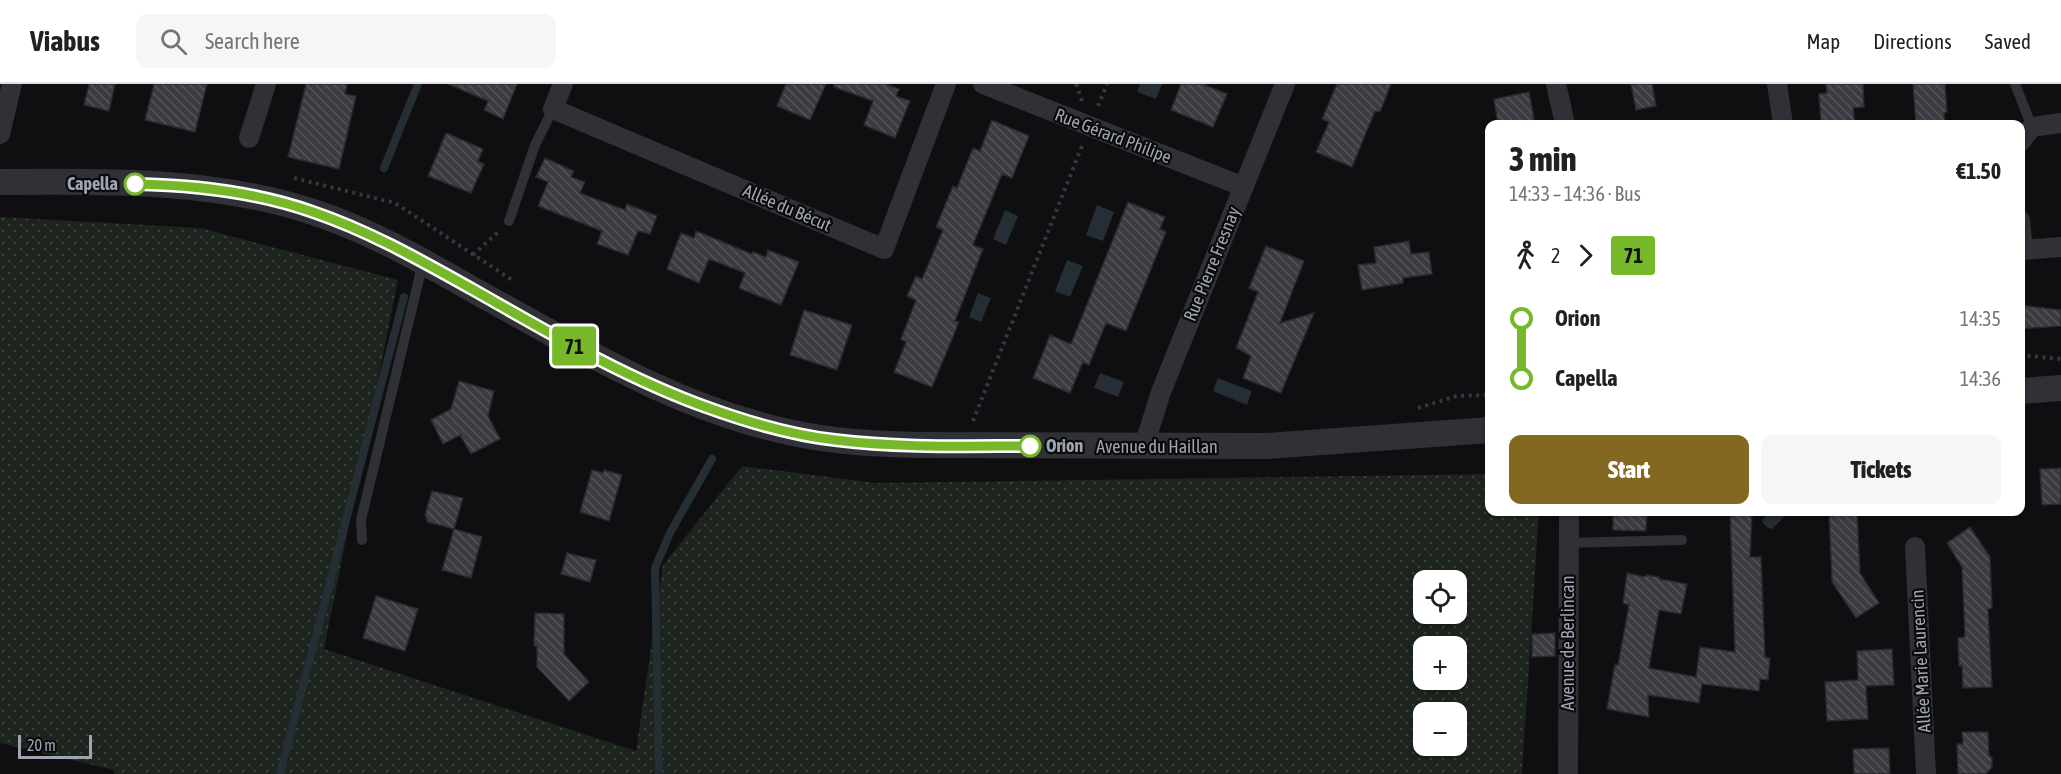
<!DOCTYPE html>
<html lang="en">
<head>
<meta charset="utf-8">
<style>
  :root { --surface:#fff; --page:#f6f6f6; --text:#202124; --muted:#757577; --line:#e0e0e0; --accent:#846720 }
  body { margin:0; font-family:"Asap Condensed",sans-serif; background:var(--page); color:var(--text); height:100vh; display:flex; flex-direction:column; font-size:22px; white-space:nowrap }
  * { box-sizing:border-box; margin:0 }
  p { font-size:20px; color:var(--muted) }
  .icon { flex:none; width:33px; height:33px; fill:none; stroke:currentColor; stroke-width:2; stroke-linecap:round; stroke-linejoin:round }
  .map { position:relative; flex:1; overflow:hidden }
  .drawer { position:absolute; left:1485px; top:36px; width:540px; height:396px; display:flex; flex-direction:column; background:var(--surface); border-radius:12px; box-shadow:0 2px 4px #0004 }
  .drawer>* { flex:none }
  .badge { padding:0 12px; border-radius:4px; font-size:21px; line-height:39px }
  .fabs { position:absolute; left:1413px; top:486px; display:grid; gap:12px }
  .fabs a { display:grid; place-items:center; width:54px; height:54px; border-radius:12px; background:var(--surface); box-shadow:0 2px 4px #0004; font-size:30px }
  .scale { position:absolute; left:18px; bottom:15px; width:74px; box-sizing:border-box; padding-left:6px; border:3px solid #9fa4b3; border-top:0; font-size:16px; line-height:21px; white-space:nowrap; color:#9fa4b3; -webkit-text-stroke:4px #0a0a0c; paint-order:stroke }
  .map>.badge { position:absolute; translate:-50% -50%; box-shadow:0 0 0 3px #fff }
  .legs { display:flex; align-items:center; gap:9px; height:66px; padding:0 24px; font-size:20px }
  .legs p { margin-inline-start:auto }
  .head { display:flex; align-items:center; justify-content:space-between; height:102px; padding:0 24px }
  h1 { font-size:33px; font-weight:800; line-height:45px }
  .cta { display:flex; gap:12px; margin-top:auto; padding:12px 24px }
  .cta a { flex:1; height:69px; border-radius:12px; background:var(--accent); color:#fff; font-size:24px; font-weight:800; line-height:69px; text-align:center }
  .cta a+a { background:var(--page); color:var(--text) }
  ul { padding:0 24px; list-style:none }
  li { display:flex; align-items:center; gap:21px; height:60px; font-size:22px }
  li i { display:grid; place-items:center; width:9px; height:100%; margin:0 8px; background:currentColor }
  li i::after { content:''; width:15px; height:15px; margin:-8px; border:4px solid; border-radius:50%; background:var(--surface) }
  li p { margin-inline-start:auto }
  li:first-child i { background:linear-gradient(#0000 50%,currentColor 0) }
  li:last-child i { background:linear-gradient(currentColor 50%,#0000 0) }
  header { display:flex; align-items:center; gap:36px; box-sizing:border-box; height:84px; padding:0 30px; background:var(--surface); border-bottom:2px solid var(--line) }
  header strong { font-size:28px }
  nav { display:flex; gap:33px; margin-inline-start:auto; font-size:21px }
  .search { width:420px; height:54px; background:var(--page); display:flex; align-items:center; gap:15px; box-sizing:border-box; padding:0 21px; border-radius:12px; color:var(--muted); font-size:22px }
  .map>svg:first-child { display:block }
  .grass { fill:url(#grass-dots); fill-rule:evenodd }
  .water { fill:#252d35 }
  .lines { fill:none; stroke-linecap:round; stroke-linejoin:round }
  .stream { stroke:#252d35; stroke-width:8 }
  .building { fill:url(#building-back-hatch); stroke:#29292d; stroke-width:1.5 }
  .path { stroke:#36383d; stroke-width:4; stroke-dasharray:3 4.5; stroke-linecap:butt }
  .service { stroke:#303136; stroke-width:10 }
  .minor { stroke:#303136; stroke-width:20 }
  .tertiary { stroke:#303136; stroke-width:26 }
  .line-1-casing { stroke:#fff; stroke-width:14 }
  .line-1 { stroke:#76b82a; stroke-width:9 }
  .stop-1-dot { fill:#fff; stroke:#76b82a; stroke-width:3 }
  .labels { text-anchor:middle; stroke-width:4.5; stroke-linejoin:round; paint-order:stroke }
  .street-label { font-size:18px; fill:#9fa4b3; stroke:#0a0a0c }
  .stop-label { font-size:18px; font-weight:bold; fill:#9fa4b3; stroke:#0a0a0c; text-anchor:end }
</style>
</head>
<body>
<header>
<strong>Viabus</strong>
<div class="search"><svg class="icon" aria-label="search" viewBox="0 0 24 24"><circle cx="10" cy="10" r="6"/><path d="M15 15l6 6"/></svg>Search here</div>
<nav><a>Map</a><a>Directions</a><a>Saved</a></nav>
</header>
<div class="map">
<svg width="2061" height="690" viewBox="0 0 2061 690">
  <defs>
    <pattern id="grass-dots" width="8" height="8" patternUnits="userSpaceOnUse" patternTransform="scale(1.5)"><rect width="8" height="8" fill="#1c241d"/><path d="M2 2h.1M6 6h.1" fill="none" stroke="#3a413b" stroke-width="1.8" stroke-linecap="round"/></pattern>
    <pattern id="building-back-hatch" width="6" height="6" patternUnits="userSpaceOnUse" patternTransform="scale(1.5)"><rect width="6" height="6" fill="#3b3c41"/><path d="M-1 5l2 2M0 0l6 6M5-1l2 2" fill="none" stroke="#54555a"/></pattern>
  </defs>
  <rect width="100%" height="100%" fill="#0f0f11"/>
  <!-- grass -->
  <path class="grass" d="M0,133L200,144L398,196L324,565L636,667L663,481L742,382L876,399L1489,390L1490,428H1539L1522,690H114V686L0,659ZM1424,496H1456V530H1424ZM1424,562H1456V596H1424ZM1424,628H1456V662H1424Z"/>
  <!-- water -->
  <path class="water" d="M1140,0H1162L1156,15L1137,8Z
    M1097,121L1114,128L1103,157L1086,151Z
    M1005,126L1018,132L1006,161L993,155Z
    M1067,176L1083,182L1070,213L1055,207Z
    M978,209L991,214L981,238L969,233Z
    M1100,289L1124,298L1118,313L1094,304Z
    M1218,294L1252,307L1247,321L1213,307Z
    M1769,428H1789L1772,445L1768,444L1762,438L1763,435Z"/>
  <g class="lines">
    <!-- stream -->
    <path class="stream" d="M384,84L418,0
      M280,690L404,213
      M659,690L655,484L670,449L712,375"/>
  </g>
  <!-- building -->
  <path class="building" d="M89,0H115L109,27L84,21Z
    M154,0H207L195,48L145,36Z
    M306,0H347L345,10L356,12L339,85L288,73Z
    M448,0H517L503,35L484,26L488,17Z
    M786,0H826L810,36L777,22Z
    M834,0H885L899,5L896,12L910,17L895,54L864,41L873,17L834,3Z
    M1181,0H1202L1227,10L1213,43L1171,26Z
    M1337,0H1391L1380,28L1375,27L1352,83L1316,68L1329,38L1322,35Z
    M1631,0H1652L1656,22L1636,26Z
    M1826,0H1863L1864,23L1853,24L1855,40H1821L1819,10L1827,9Z
    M1913,0H1945L1947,28L1944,29L1945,40H1916Z
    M1529,8L1535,40H1498L1494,15Z
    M992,36L1029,52L1012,94L1002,90L973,161L983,165L955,237L959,238L932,303L894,288L906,258L901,255L916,216L907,212L916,192L922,195L943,146L936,143L953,102L957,104L973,64L980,67Z
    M446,49L483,65L478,77L484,80L471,109L428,92Z
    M545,74L574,87L571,93L585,98L580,109L625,126L627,120L657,132L650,150L638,147L628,171L597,160L602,147L538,122L548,98L536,93Z
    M1128,118L1165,133L1160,145L1166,148L1126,247L1106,239L1089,281L1083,278L1070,309L1033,294L1050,251L1071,260Z
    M696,147L752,170L753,168L766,173L768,166L799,178L781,221L739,204L745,189L709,175L699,199L667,185L681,149L694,154Z
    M1409,157L1411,170L1429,168L1432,190L1403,194V199L1362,206L1358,181L1376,179L1374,163Z
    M1266,162L1304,177L1280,239L1314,229L1281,309L1243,294L1251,272L1236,264L1258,208L1249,204Z
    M2020,221L2061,226V242L2020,245Z
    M804,226L852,241L837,286L790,271Z
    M459,297L494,307L488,332L500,355L471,370L460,351L443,360L431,336L451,325Z
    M2061,384V420L2042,421L2040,385Z
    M592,386L603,389L604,386L622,391L609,437L580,428Z
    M432,407L463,414L454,445L482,453L471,494L442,486L454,445L428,438L425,431Z
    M1613,428H1647L1646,447L1613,446Z
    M1730,428H1752L1750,473H1761L1765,573L1770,574L1768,596L1760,595L1759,607L1702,600L1699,619L1648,611L1649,633L1607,625L1615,580L1618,581L1629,521L1623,519L1627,489L1644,493L1647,491L1659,493L1660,495L1687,500L1681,530L1659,526L1649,584L1696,593L1700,563L1735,568Z
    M1829,428H1857L1860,489L1879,519L1856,534L1832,498Z
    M1970,443L1990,473L1992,524L1988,525L1992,603L1963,604L1962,582H1959L1958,554L1965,553L1962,483L1947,459Z
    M567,469L596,476L590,498L561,490Z
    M376,512L418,525L405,567L363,554Z
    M535,529L564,530V570L589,598L569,617L537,583V562H534Z
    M1555,549V572L1532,573V550Z
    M1892,565L1894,601L1866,602L1868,635L1827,637L1825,598L1858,596L1857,567Z
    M1962,648H1988L1989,671L1992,674V683L1986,690H1958L1957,660H1963Z
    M1889,664L1890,690H1854L1853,665Z"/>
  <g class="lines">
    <!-- path -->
    <path class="path" d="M1076,0L1082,17
      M1098,22L1107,0
      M294,94L395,119L512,196
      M473,171L498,148
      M2020,271L2061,275
      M1418,324L1457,312L1490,311
      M973,337L1082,62"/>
    <!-- service -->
    <path class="service" d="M2015,0L2032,43
      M509,137L535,61L553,25
      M362,456L361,436L423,178
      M1567,459L1682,456"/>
    <!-- minor -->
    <path class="minor" d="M563,0L553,25L884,165L946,0
      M983,0L1244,103
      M1556,0L1565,40
      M1777,0L1783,40
      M0,50L12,0
      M249,54L266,0
      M2020,58L2032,43L2061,39
      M2020,136L2023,166L2061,163
      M1144,362L1161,308L1285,0
      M1915,463L1926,690
      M1568,690L1569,428"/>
    <!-- tertiary -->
    <path class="tertiary" d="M0,98C104,97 210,95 310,127C373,147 429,181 486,213C584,267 682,326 793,349C835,358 877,360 920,361L1267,362L1490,346
      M2020,307L2061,304"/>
  </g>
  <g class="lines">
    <defs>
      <path id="line-1" d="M135,100C195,101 256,108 313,128C369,147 420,176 472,205C548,248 623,293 706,323C747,338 790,351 835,356C899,364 965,362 1030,362"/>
    </defs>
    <!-- line-1 casing -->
    <use href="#line-1" class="line-1-casing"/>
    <!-- line-1 -->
    <use href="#line-1" class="line-1"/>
  </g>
  <!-- markers -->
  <g class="stop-1-dot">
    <circle cx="135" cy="100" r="10"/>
    <circle cx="1030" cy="362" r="10"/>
  </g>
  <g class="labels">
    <!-- street labels -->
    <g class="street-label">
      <text transform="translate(1113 52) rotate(21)" y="6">Rue Gérard Philipe</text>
      <text transform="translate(787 124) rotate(23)" y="6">Allée du Bécut</text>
      <text transform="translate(1212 180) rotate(-68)" y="6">Rue Pierre Fresnay</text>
      <text x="1157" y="369">Avenue du Haillan</text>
      <text transform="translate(1568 559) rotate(-90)" y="6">Avenue de Berlincan</text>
      <text transform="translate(1921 577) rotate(-93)" y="6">Allée Marie Laurencin</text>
    </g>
    <!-- stop labels -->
    <g class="stop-label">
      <text x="118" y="106">Capella</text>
      <text x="1046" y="368" text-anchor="start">Orion</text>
    </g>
  </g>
</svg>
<div class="fabs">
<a><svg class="icon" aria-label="locate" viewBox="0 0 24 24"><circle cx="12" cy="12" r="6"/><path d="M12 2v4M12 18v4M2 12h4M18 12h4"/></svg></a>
<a>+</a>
<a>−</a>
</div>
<div class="scale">20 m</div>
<b class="badge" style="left:574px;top:262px;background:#76b82a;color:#111">71</b>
<section class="drawer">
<div class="head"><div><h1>3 min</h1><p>14:33 – 14:36 · Bus</p></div><b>€1.50</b></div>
<div class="legs"><svg class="icon" aria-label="walk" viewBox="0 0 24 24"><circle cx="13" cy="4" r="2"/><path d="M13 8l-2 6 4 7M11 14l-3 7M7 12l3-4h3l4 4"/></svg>2<svg class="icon" aria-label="forward" viewBox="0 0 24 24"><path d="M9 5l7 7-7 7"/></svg><b class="badge" style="background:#76b82a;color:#111">71</b></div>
<ul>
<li><i style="color:#76b82a"></i><b>Orion</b><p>14:35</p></li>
<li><i style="color:#76b82a"></i><b>Capella</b><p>14:36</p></li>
</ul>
<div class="cta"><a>Start</a><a>Tickets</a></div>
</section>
</div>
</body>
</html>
